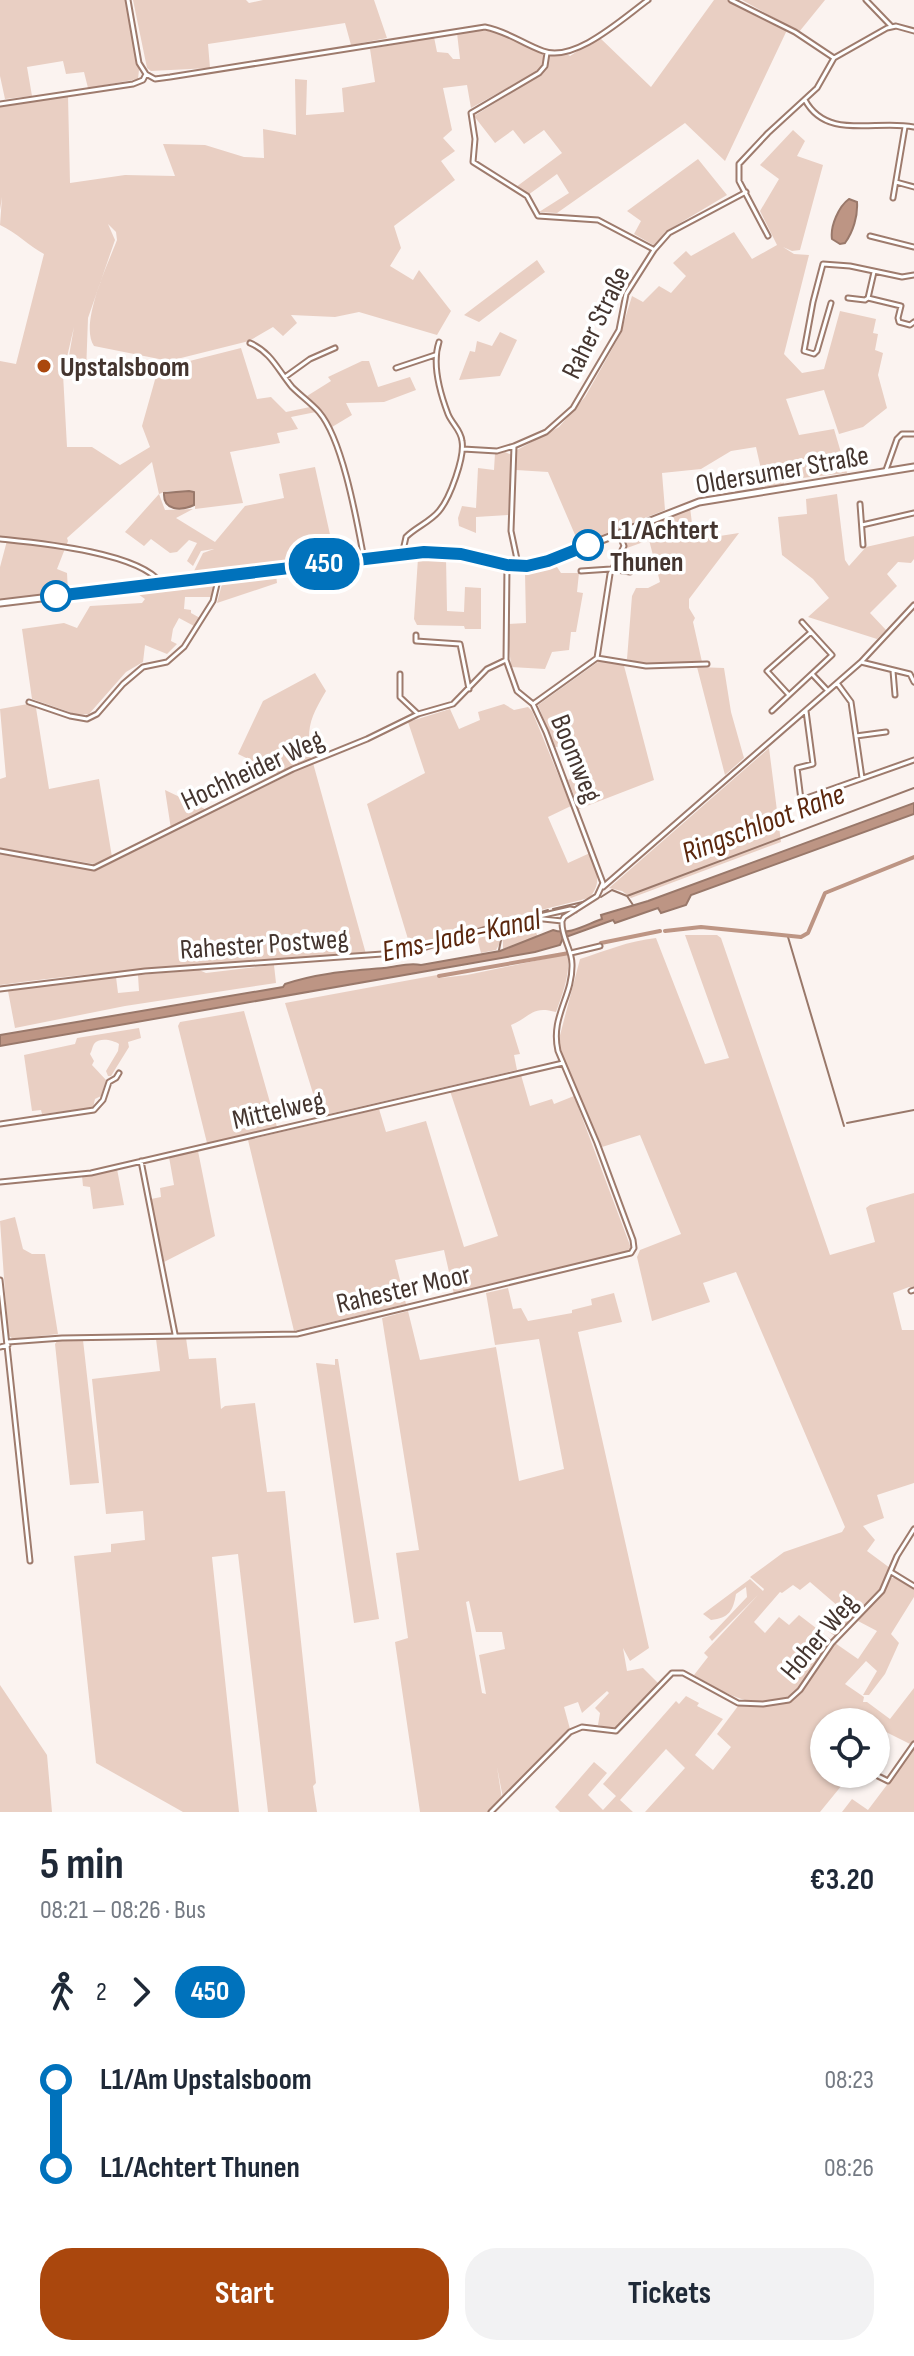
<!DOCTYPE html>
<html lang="en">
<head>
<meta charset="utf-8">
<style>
  :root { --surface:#fff; --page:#f2f2f3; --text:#1f2937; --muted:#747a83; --accent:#aa470d }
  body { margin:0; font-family:"Sofia Sans Condensed",sans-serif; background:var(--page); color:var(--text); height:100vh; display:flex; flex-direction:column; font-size:30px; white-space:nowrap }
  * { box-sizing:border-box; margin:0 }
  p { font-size:26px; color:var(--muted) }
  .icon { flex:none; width:44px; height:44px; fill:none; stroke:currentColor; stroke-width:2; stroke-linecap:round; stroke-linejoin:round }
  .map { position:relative; height:1812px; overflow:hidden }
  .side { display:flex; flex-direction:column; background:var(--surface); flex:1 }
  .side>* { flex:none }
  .badge { padding:0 16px; border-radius:26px; font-size:28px; line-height:52px }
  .controls { position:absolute; left:810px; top:1708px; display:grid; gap:16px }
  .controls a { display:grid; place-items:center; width:80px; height:80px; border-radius:50%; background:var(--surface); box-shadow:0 2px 6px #0004; font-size:40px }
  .map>.badge { position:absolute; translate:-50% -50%; box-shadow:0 0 0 4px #fff }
  .legs { display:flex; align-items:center; gap:12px; height:88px; padding:0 40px; font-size:26px }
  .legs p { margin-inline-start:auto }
  .head { display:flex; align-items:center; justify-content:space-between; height:136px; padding:0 40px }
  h1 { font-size:44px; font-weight:700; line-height:60px }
  .button { display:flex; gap:16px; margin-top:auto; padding:16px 40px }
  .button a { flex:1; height:92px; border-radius:32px; background:var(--accent); color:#fff; font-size:32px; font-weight:700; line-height:92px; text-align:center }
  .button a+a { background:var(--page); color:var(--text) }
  ul { padding:0 40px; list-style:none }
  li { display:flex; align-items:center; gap:28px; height:88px; font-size:30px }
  li i { display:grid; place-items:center; width:12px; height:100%; margin:0 10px; background:currentColor }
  li i::after { content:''; width:20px; height:20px; margin:-10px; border:6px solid; border-radius:50%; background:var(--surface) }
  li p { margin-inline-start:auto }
  li:first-child i { background:linear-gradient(#0000 50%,currentColor 0) }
  li:last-child i { background:linear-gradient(currentColor 50%,#0000 0) }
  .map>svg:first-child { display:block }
  .green { fill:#e9cfc3; fill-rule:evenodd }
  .water { fill:#bd9584; stroke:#99786a; stroke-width:2 }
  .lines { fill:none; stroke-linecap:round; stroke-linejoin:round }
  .stream { stroke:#99786a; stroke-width:2 }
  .canal { stroke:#bd9584; stroke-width:4 }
  .minor-casing { stroke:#9e7b6d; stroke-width:7 }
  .secondary-casing { stroke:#9e7b6d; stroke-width:9 }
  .minor { stroke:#fff; stroke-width:3 }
  .secondary { stroke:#fff; stroke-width:5 }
  .line-1-casing { stroke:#fff; stroke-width:18 }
  .line-1 { stroke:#0072bc; stroke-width:12 }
  .poi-dot { fill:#aa470d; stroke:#fff; stroke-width:3 }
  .stop-1-dot { fill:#fff; stroke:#0072bc; stroke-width:4 }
  .labels { text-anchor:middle; stroke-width:7; stroke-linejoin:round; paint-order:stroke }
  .street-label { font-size:28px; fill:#44352f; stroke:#fff }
  .poi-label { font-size:28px; font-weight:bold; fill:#44352f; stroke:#fff; text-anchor:start }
  .stop-label { font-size:28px; font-weight:bold; fill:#44352f; stroke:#fff; text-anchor:start }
  .water-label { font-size:30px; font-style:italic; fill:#5b270d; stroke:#fff }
</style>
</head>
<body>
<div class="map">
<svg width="914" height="1812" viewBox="0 0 914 1812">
  <rect width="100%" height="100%" fill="#fbf3f0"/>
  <!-- green -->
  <path class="green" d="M0,0H125L139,70L138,79L88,88L84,72L66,74L63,61L27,67L32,96L5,99L0,76Z
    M133,0H246L249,3L263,0H374L387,38L351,45L345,23L208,44L210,68L151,71L147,68Z
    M714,0H727L787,30L725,161L685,123L557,213L539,212L569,193L557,174L528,195L516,187L562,153L544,130L524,144L513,130L495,143L474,116L541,74L549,56L567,54L570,56L599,37L651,87Z
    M742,0H825L799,32Z
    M489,30L505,35L543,54L544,65L536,72L471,108L467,85L443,88L452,130L443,138L455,151L441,161L455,180L394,226L401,248L390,266L413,280L419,270L451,311L437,335L359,312L335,317L291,315L297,323L283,336L273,327L249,341L169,361L94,346C79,324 108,264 117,240L116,232L108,224L115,240L88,318L86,373L78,378L66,373L74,327L63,374L67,447H92L120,465L150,447L142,426L158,369L241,348L257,399L271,397L286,412L310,407L316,412L291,417L298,429L277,433L280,443L230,452L243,503L195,509V491H167L159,494L165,510L193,509L176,518L215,542L245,506L284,498L279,474L315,467L335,557L192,575L203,553L214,549L201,551L193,566L187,561L197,543L189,540L177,552L170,553L151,539L144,546L125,532L159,494L152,462L67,538L68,541L57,569L67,573L68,592L0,600V567L8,537L0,536V361L16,364L44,254C29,246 17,233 0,225L2,197L0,210V107L68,96L70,183L125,175L175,176L163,144L205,145L244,157L264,158L263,129L296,135L295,79L307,80L306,115L344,112L342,88L375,82L370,49L434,37L437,52L448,53L453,59H460L457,33Z
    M793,130L805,141L797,156L823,165L800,250L792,251L783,247L794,254L809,255L784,354L802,373L824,369L840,311L876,319L873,333L878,334L875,350L883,353L878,375L887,408L863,427L839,434L824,390L786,399L799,435L834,429L847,473L784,480V484L765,487L756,447L731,451L701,469L662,473L665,510L579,544L548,472L516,470L517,450L559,427L585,397L620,335L632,296L643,302L659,286L671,293L686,276L673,263L686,251L691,256L734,232L752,259L777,245L760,211L779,179L760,165Z
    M698,159L727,195L665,232L655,246L634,234L641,221L627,211Z
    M537,260L545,272L479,322L464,315Z
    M500,332L517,340L500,376L459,380L470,351L475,352L477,341L492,346Z
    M362,361H369L378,387L410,377L416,390L384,402L346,403L352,415L332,427L307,396L331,381L328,377Z
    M495,453L505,452L512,455L508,515L476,517V533L459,526L458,518L462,506L476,508L478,468L494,470Z
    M837,494L845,560L849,566L866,547L914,536V559L911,563L898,562L887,574L897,586L870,613L886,630L877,639L808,617L829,598L813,579L782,555L778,517L807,514L806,499Z
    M690,507L694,540L739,533L689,599V608L695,618L693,622L702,662L649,665L627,659L632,596L636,588H648L660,582L649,540L627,548L623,537Z
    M446,557L447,611L464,612L465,587L481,588V629H465L464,626L417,625L414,619L418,558Z
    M555,564L561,573H579L577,592L583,593L576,632H571L569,650L552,652L545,669L511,667L507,624L526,623L525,572Z
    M276,575L277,583L217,603L223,580Z
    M215,582L213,597H185L184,609L191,610V613L200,618L194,626L179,618L173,629L171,641L177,644L167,654L145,645L143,662L126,672L89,714L78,715L32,699L22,629L64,623L77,628L90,606L142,603L145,599L135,592Z
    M602,659L623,662L654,780L579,809L568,780L587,772L577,745L555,747L538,705Z
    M697,667L724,668L731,712L744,758L725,775Z
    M315,673L326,691C310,718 306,728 311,759L277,773L238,754L263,701Z
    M28,704L36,708L49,789L99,779L112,857L94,864L0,848V779L6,777L0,709Z
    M504,704L514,710L528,707L532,711L571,806L548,817L568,863L590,853C596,871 603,883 589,898L497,921L494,924L411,949L367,804L425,773L408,722L450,709L459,729L480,720L478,712Z
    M769,748L781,842L631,898L622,891L609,888Z
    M313,763L366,954C244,962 121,968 0,985V854L94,870Z
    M165,790L207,810L171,829Z
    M531,921L538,937L503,949V942L498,930Z
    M494,929L500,943L496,950L481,953L476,934Z
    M685,935H717L721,938L830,1255L875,1242L866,1208L870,1205L914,1193V1289L909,1287L893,1293L902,1330H914V1483L877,1495L884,1518L863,1526L875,1540L867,1551L890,1568L880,1590L835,1636L822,1627L839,1607L810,1582L800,1590L793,1585L782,1593L780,1592L754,1622L765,1633L779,1617L789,1625L799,1615L833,1641L791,1697C751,1711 727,1694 694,1675L708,1657L704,1653L758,1595L712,1641L709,1637L747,1597L746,1587L736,1594C733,1611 729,1618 711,1620L703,1614L750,1579L763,1591L764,1589L750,1577L784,1552L842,1532L845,1527L736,1272L703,1283L710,1302L652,1321L637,1257L640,1250L681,1234L640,1135L602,1147L560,1049L559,1039L580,959C605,951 628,941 656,938L705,1064L729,1058Z
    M568,954C570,975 563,993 556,1012C531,1005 531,1017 511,1025L520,1054L514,1055L517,1070L320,1116L285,1003L437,975L440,978L467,975Z
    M274,965L276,983L125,1006L15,1028L8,991L116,977L118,993L139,991L138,975L199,970L206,973Z
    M244,1011L277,1127L207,1143L178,1026L180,1022Z
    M139,1028L141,1038L128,1042L129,1047L111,1076H108L106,1071L118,1051L119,1044C113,1040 99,1037 94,1044C92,1047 92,1051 90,1054L94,1061L92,1065L106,1080L101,1096L95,1099L93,1108L42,1114L41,1110L32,1111L24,1055L75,1044L77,1038Z
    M521,1075L530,1106L552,1099L554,1104L574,1096L631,1248L623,1254L454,1294L444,1250L395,1260L406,1304L294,1331L248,1140L379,1109L386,1132L426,1121L464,1247L498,1236L450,1091Z
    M198,1151L215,1236L164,1262L151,1199L161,1197L160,1188L174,1185L169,1157Z
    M117,1169L124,1205L93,1209L90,1187L83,1186L82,1176Z
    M15,1217L23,1249L32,1254H45L58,1334L13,1339L8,1335L0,1221Z
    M508,1288L513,1309L521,1308L528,1321L572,1313V1310L592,1305L591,1299L614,1293L622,1322L578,1332L649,1648L630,1661L623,1648L627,1671L643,1668L659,1684L616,1727L609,1728L598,1725L600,1713L595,1708L609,1693L607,1691L582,1713L578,1702L564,1707L570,1729L503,1798L497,1767L502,1799L488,1812H420L395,1642L408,1638L396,1553L419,1550L382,1318L408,1311L420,1360L496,1347L519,1481L564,1469L539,1339L495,1345L486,1293ZM469,1601L476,1632H502L505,1649L479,1655L486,1694L482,1693L466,1602Z
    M186,1338L189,1359L216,1358L221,1409L225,1406L255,1403L267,1492L285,1491L316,1783L313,1786L317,1812H268L238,1554L212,1557L239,1812H183L96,1763L74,1556L111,1552V1544L145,1540L143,1511L106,1514L92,1379L160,1371L156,1339Z
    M83,1340L99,1483L70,1485L55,1344L57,1341Z
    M335,1359H338L379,1619L354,1623L316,1363L335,1365Z
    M891,1578H895L914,1590V1597L891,1634L899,1643L885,1674L869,1695H863L877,1671L866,1661L845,1684L864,1697L863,1702H867L890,1719L914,1688V1742L910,1744L882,1730L876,1737V1722H824V1774H851L820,1812H645L685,1768L666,1749L620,1800L633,1812H560L555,1807L594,1762L607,1773L588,1795L603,1810L616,1796L603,1784L676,1701L679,1704L686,1696L699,1703L697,1706L723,1719L695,1755L713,1770L731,1747L717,1734L738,1706L762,1707L794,1700L835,1643L858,1659L877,1631L858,1621L863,1612L877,1601Z
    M0,1685L47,1755L52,1812H0Z
    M914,1749V1812H842L852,1799L868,1810Z"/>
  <!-- water -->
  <path class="water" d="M849,199L857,202C858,216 853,232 845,243L840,244L832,239C830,226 839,206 849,199Z
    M189,491L194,492V505C181,511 163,511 164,493Z
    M914,803V814L691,895L686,905L661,913L658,908L615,923L613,920L563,938L560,945L535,952L0,1046V1035L283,987L285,984C318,973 349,971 384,968C397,967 408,962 421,965L500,951L553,930C569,936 587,924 602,919L601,915L648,901Z"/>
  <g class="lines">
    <!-- stream -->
    <path class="stream" d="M627,896L914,788
      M601,897L612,890L627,896L633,905
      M553,909L587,901
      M499,924L548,910
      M495,929L501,940L499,950
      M788,937L844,1126
      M847,1123L914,1110"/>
    <!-- canal -->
    <path class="canal" d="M665,931L701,927L801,937L808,933L825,893L914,857
      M601,943L660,931
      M439,976L569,953"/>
    <defs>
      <path id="minor" d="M128,0L139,63L146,74
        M731,0L795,32L834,58
        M866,0L891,26
        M547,53L545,66L539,73L471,113L475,139L473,162L527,196L538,216L598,220L653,249
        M834,58L887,28L896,26L914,31
        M146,74L155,79L170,77L485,27C507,31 523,44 543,51C575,63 623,18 648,0
        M805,100C827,141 877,119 914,127
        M0,104L133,84L143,80L146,74
        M896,182L914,187
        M893,198L905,127
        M768,236L739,181V164L768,133L817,88L834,58
        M870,236L914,247
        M848,298L865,300L868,298L901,306L898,318L899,322L910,325L914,322
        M868,298L874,272
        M831,303L817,351L814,354L804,351L813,302L823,264L850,266L902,277L914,275
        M250,343C271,352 278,370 292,387C301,396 311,403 319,412C343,440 357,522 364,559
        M396,368L435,355
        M285,377L310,359L335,348
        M463,449L497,451L514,446
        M886,470L897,439L902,434H914
        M860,504L863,545
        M862,525L914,513
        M0,539C38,543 138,552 161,583
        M402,555L406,537C416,527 430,522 439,511C450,498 465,457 462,441C461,430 452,424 448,414C440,393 432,363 439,342
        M518,564L511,531L514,446L546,432L573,408L619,330L626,294L654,250L669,233L746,192
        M507,565L506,660L517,691L533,704L546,732L603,883L597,896L564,917L562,921L534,918
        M581,571L611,569L630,572L632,563L623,549
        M802,622L811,632
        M416,635V641L460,644L469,689
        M597,658L646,666L707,664
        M861,662L910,674L914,682
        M893,671L895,695
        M400,674V697L418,714
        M812,674L828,691
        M837,683L851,702L862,778
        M29,702L70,716L87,719L97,714L123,684L143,667L167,662L184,647L213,601L219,576
        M533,704L597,658L610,574L624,546L619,533
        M772,711L832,655L811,632L767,671L789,695
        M856,736L886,732
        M801,800L797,768L813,764L806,711
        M799,803L801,800L914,760
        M0,851L94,868L293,769L367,739L418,714L453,704L487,669L506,660
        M603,887L861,662L914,605
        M571,953L600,946
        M0,989L145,971L410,952L496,926L570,909L575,910
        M0,1124L94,1110L103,1100L109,1082L116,1078L119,1073
        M141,1161L175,1334
        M0,1182L91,1173L563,1063
        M0,1280L30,1561
        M911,1291L914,1290
        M8,1342L62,1338L297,1334L631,1253L634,1248L633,1240L597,1143L558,1051C550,1016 573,997 572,964C572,949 561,937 562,921
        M0,1347L8,1345
        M891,1572L914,1586
        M878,1776L888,1781L914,1744
        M491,1812L570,1732L582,1727L616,1731L672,1673H683L738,1703L763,1704L789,1700L800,1690L832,1643L882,1591L897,1556L914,1529"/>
      <path id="secondary" d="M0,603L424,552C466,551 506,572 548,561L699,502L914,467"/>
    </defs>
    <!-- minor casing -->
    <use href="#minor" class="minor-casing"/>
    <!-- secondary casing -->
    <use href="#secondary" class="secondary-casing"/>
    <!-- minor -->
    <use href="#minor" class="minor"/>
    <!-- secondary -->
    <use href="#secondary" class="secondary"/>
  </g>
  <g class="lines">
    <defs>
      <path id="line-1" d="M56,596L424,552L461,554L507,565L527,566L548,561L588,545"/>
    </defs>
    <!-- line-1 casing -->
    <use href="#line-1" class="line-1-casing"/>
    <!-- line-1 -->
    <use href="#line-1" class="line-1"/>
  </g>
  <!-- markers -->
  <circle class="poi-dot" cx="44" cy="366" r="8"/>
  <g class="stop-1-dot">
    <circle cx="588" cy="545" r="14"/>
    <circle cx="56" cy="596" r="14"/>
  </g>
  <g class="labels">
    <!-- street labels -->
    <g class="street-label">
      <text transform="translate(595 322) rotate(-64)" y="10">Raher Straße</text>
      <text transform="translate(782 469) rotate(-10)" y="10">Oldersumer Straße</text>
      <text transform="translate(577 758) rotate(68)" y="10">Boomweg</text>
      <text transform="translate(252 769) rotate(-25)" y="10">Hochheider Weg</text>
      <text transform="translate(264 943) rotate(-4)" y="10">Rahester Postweg</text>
      <text transform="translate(278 1109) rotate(-13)" y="10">Mittelweg</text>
      <text transform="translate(403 1288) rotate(-13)" y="10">Rahester Moor</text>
      <text transform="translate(818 1636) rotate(-50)" y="10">Hoher Weg</text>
    </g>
    <!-- poi labels -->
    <g class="poi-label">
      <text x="60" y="376">Upstalsboom</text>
    </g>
    <!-- stop labels -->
    <g class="stop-label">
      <text x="610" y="539">L1/Achtert<tspan x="610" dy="32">Thunen</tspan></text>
    </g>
    <!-- water labels -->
    <g class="water-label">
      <text transform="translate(763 823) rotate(-21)" y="10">Ringschloot Rahe</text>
      <text transform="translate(461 935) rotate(-12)" y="10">Ems-Jade-Kanal</text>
    </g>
  </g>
</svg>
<div class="controls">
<a><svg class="icon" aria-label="locate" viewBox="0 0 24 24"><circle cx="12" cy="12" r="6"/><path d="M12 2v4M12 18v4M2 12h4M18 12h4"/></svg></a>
</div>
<b class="badge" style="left:324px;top:564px;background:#0072bc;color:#fff">450</b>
</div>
<section class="side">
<div class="head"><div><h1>5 min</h1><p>08:21 – 08:26 · Bus</p></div><b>€3.20</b></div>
<div class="legs"><svg class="icon" aria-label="walk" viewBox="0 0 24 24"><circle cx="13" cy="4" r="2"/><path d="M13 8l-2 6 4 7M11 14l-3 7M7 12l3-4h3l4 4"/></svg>2<svg class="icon" aria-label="forward" viewBox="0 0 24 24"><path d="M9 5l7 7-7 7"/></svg><b class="badge" style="background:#0072bc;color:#fff">450</b></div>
<ul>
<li><i style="color:#0072bc"></i><b>L1/Am Upstalsboom</b><p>08:23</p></li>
<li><i style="color:#0072bc"></i><b>L1/Achtert Thunen</b><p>08:26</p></li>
</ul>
<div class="button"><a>Start</a><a>Tickets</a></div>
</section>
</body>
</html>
